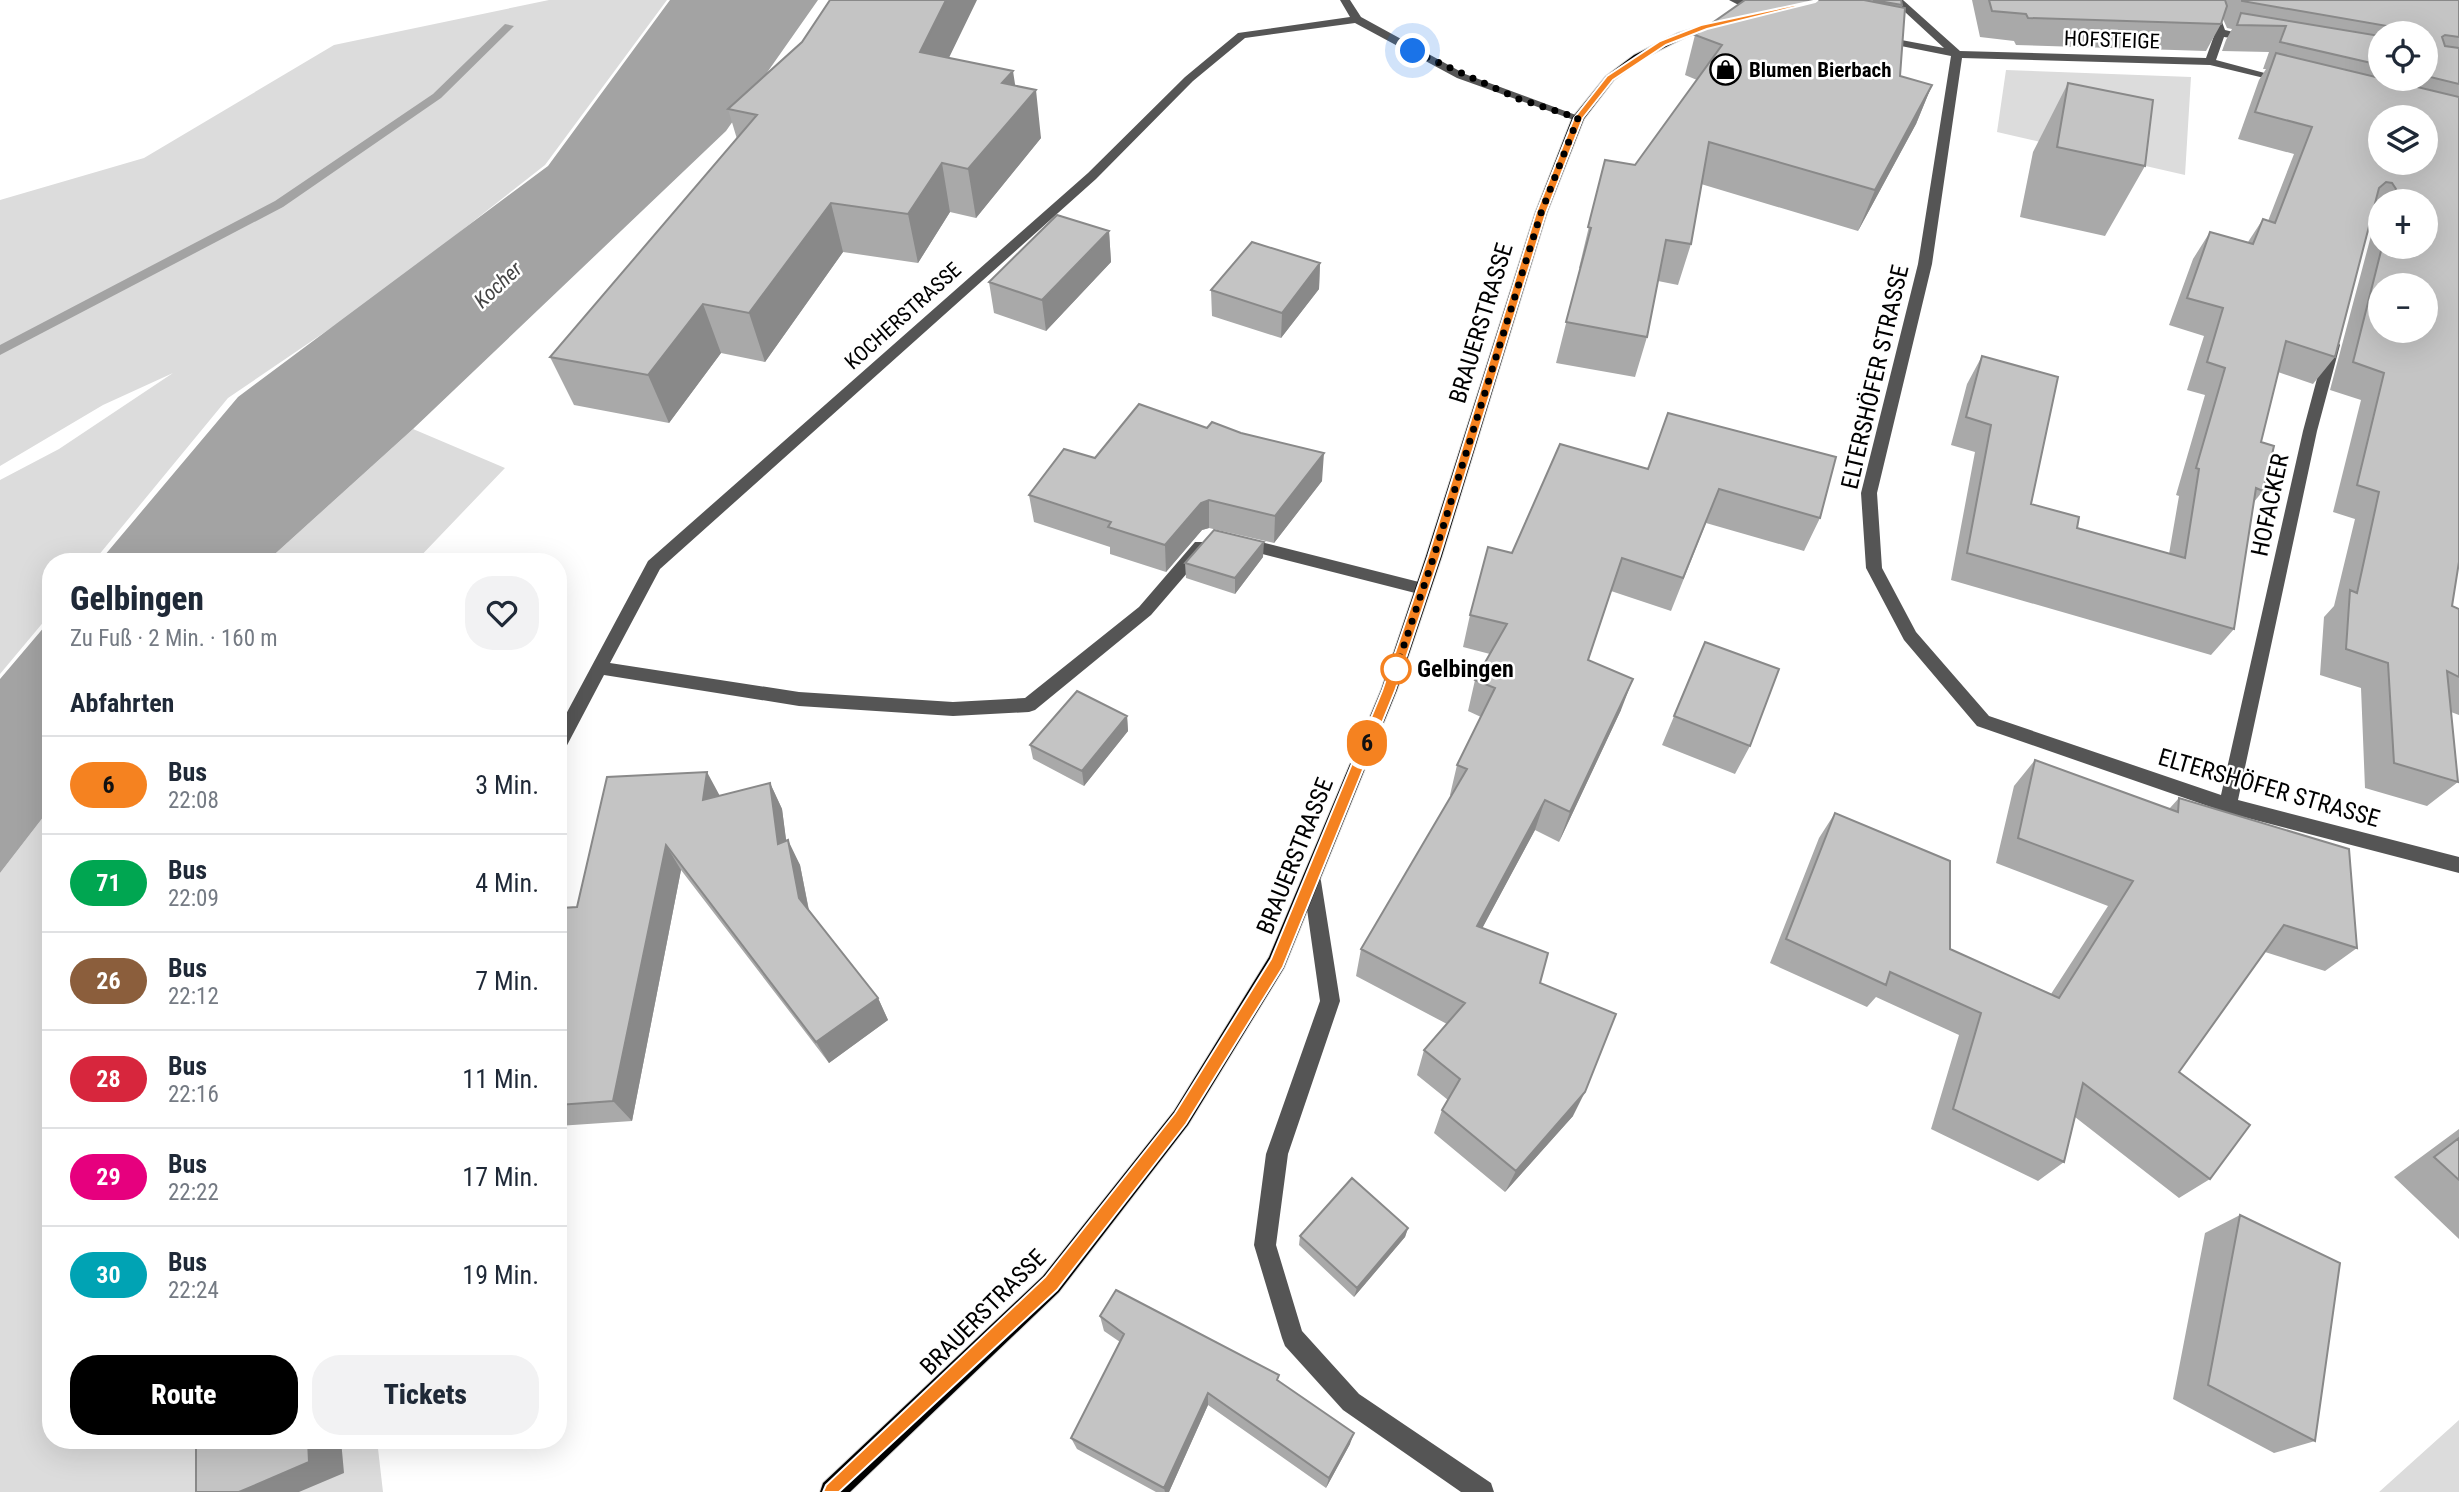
<!DOCTYPE html>
<html lang="de">
<head>
<meta charset="utf-8">
<style>
  :root { --surface:#fff; --page:#f2f2f3; --text:#1f2937; --muted:#747a83; --line:#e0e1e3; --accent:#000 }
  body { margin:0; font-family:"Roboto Condensed",sans-serif; background:var(--page); color:var(--text); height:100vh; display:flex; flex-direction:column; font-size:26px; white-space:nowrap }
  * { box-sizing:border-box; margin:0 }
  p { font-size:23px; color:var(--muted) }
  .icon { flex:none; width:38px; height:38px; fill:none; stroke:currentColor; stroke-width:2; stroke-linecap:round; stroke-linejoin:round }
  .map { position:relative; flex:1; overflow:hidden }
  .panel { position:absolute; left:42px; top:553px; width:525px; height:896px; display:flex; flex-direction:column; background:var(--surface); border-radius:28px; box-shadow:0 7px 28px #0002 }
  .panel>* { flex:none }
  .badge { padding:0 14px; border-radius:23px; font-size:24px; line-height:46px }
  .buttons { position:absolute; left:2368px; top:21px; display:grid; gap:14px }
  .buttons a { display:grid; place-items:center; width:70px; height:70px; border-radius:50%; background:var(--surface); box-shadow:0 7px 28px #0002; font-size:35px }
  .you { position:absolute; width:35px; height:35px; margin:-18px; border:5px solid #fff; border-radius:50%; background:#1a73e8; box-shadow:0 0 0 10px #1a73e833 }
  .map>.badge { position:absolute; translate:-50% -50%; box-shadow:0 0 0 4px #fff }
  h2 { padding:0 28px; font-size:26px; line-height:63px }
  .round { display:grid; place-items:center; flex:none; width:74px; height:74px; border-radius:28px; background:var(--page) }
  .headline { display:flex; align-items:center; justify-content:space-between; height:119px; padding:0 28px }
  h1 { font-size:33px; font-weight:800; line-height:52px }
  .cta { display:flex; gap:14px; margin-top:auto; padding:14px 28px }
  .cta a { flex:1; height:80px; border-radius:28px; background:var(--accent); color:#fff; font-size:28px; font-weight:800; line-height:80px; text-align:center }
  .cta a+a { background:var(--page); color:var(--text) }
  ul { padding:0; list-style:none }
  li { display:flex; align-items:center; gap:21px; height:98px; padding:0 28px; border-top:2px solid var(--line) }
  li div { flex:1 }
  li b { display:block; font-size:26px }
  li em { font-style:normal }
  li .badge { min-width:77px; font-weight:700; text-align:center }
  .map>svg:first-child { display:block }
  .green { fill:#dcdcdc }
  .water { fill:#a3a3a3 }
  .lines { fill:none; stroke-linecap:round; stroke-linejoin:round }
  .stream { fill:#a3a3a3; fill-rule:evenodd }
  .major-casing { stroke:#dbdbdb; stroke-width:2 }
  .minor { fill:#555; fill-rule:evenodd }
  .major { fill:#000; fill-rule:evenodd }
  .wall { fill:#a9a9a9; fill-rule:evenodd }
  .shaded-wall { fill:#898989 }
  .building { fill:#c4c4c4; stroke:#898989; stroke-width:2; fill-rule:evenodd }
  .line { fill:#f58220; stroke:#fff; stroke-width:2 }
  .walk { stroke:#000; stroke-width:7; stroke-dasharray:0 12.6 }
  .stop-dot { fill:#fff; stroke:#f58220; stroke-width:3.5 }
  .labels { text-anchor:middle; stroke-width:5; stroke-linejoin:round; paint-order:stroke }
  .far-street-label { font-size:21px; fill:#000; stroke:#fff }
  .far-poi-label { font-size:21px; font-weight:bold; fill:#000; stroke:#fff; text-anchor:start }
  .far-water-label { font-size:21px; font-style:italic; fill:#444; stroke:#fff }
  .street-label { font-size:24px; fill:#000; stroke:#fff }
  .stop-label { font-size:24px; font-weight:bold; fill:#000; stroke:#fff; text-anchor:start }
</style>
</head>
<body>
<div class="map">
<svg width="2459" height="1492" viewBox="0 0 2459 1492">
  <rect width="100%" height="100%" fill="#fff"/>
  <!-- green -->
  <path class="green" d="M549,0H667L545,165L381,294L228,398L93,562H51V613L0,674V480L59,449L173,373L103,405L0,466V200L144,158L334,45Z
    M2006,70L2191,77L2185,175L1997,132Z
    M413,429L505,468L415,562H266Z
    M51,807V1440H377L383,1492H0V873Z
    M2459,1420V1492H2379Z"/>
  <!-- water -->
  <path class="water" d="M670,0H818L726,131L413,429L266,562H99L238,397L548,166Z
    M51,619V807L0,873V679Z"/>
  <g class="lines">
    <!-- stream -->
    <path class="stream" d="M505,24L514,26L441,98L283,207L0,355V345L275,201L433,94Z"/>
    <defs>
      <path id="major" d="M1726,19L1735,21L1686,37L1642,59L1614,80L1584,119L1547,213L1442,556L1397,690L1284,968L1188,1125L1059,1292L850,1492H820L823,1483L1043,1276L1174,1111L1269,957L1381,690L1426,556L1535,213L1572,118L1606,76L1634,55L1678,33Z"/>
    </defs>
    <!-- major casing -->
    <use href="#major" class="major-casing"/>
    <!-- minor -->
    <path class="minor" d="M1340,0H1350L1361,17L1465,74L1584,118L1574,120L1457,78L1355,23L1245,38L1193,81L1096,179L660,569L610,663L799,692L953,702L1025,698L1139,607L1195,542H1207L1209,546L1207,550L1151,615L1035,710L1029,712L953,716L799,706L604,675L564,751L558,753V729L648,561L1088,173L1185,77L1238,33L1350,17Z
      M1729,0H1743L1765,12L1756,14Z
      M1892,0H1903L1960,51L2206,58L2215,33L2204,0H2214L2225,30L2258,38L2252,41L2224,37L2216,60L2291,80L2285,83L2210,65L1962,58L1932,264L1877,493L1882,568L1916,632L1989,716L2221,795L2303,431L2326,345L2328,342H2338L2340,345L2317,431L2238,800L2459,857V873L2228,813L1977,726L1904,640L1866,568L1861,493L1918,264L1951,56L1876,41L1874,39L1880,36L1944,48Z
      M1241,537L1423,583L1431,589L1423,595L1235,547L1233,543Z
      M1312,873L1319,875L1321,881L1340,1001L1288,1154L1276,1245L1302,1331L1359,1394L1491,1483L1494,1492H1461L1343,1410L1285,1346L1282,1338L1254,1245L1266,1154L1320,1001L1303,881L1305,875Z"/>
    <!-- major -->
    <use href="#major" class="major"/>
  </g>
  <!-- wall -->
  <path class="wall" d="M1745,0H1901L1902,2L1900,76L1932,85L1916,124L1858,231L1701,184L1691,244L1678,285L1658,281L1647,337L1635,377L1556,363L1580,268H1579L1605,160L1635,165L1697,80L1685,75L1695,35Z
    M1972,0H2459V562L2452,606L2459,609V715L2451,712L2458,782L2427,806L2365,788L2361,688L2320,675L2324,617L2334,606L2355,519L2333,512L2361,400L2330,390L2376,217L2372,212L2335,357L2313,384L2278,372L2261,442L2263,491L2253,503L2234,629L2211,655L1951,580L1975,452L1951,445L1967,384L1982,356L2031,504L2077,528L2169,554L2179,496L2176,495L2205,395L2187,390L2204,336L2169,325L2193,259L2210,232L2248,242L2263,219L2268,221L2294,154L2238,139L2259,80L2266,69H2263L2269,52L2222,51L2226,40L2232,29L2227,28L2223,19L2221,24L2206,51L2016,45L2014,41L1980,37ZM2380,33H2426V79H2380ZM2380,201H2426V247H2380Z
    M949,58L1015,86L1041,138L976,218L950,212L918,263L843,252L765,362L721,353L669,423L574,405L550,357L737,139L728,109Z
    M2068,83L2145,166L2105,236L2020,217L2033,152Z
    M1109,231L1111,262L1046,331L994,313L989,282Z
    M1320,263L1319,289L1281,338L1212,316L1211,290Z
    M1560,444L1820,518L1804,551L1706,523L1671,611L1611,591L1588,660L1621,710L1559,842L1535,830L1482,928L1540,983L1573,1116L1505,1192L1434,1133L1442,1110L1448,1100L1417,1075L1424,1050L1447,1024L1356,976L1361,949L1451,796L1450,795L1457,765L1481,717L1468,711L1475,680L1490,654L1463,647L1470,615L1512,553Z
    M1095,458L1322,481L1274,543L1209,528L1202,530L1166,572L1110,554V547L1034,522L1029,495Z
    M1263,557L1235,594L1186,578L1185,563Z
    M1705,642L1750,746L1735,774L1662,745Z
    M1127,716L1128,731L1084,786L1033,759L1030,745Z
    M2035,760L2169,809L2179,798L2357,948L2325,971L2265,952L2179,1072L2210,1179L2179,1198L2075,1117L2064,1162L2038,1181L1931,1129L1959,1035L1876,997L1867,1007L1770,963L1819,838L1835,813L1950,949L2051,994L2108,906L1996,863L2014,786Z
    M770,783L782,809L786,841L800,865L809,910L878,998L888,1020L829,1063L681,870L632,1121L558,1126V918L577,907L720,796Z
    M2459,1129V1239L2394,1177Z
    M2240,1215L2315,1441L2274,1453L2173,1399L2205,1233Z
    M1408,1228L1405,1237L1354,1297L1299,1245L1300,1236Z
    M1100,1316L1278,1380L1350,1444L1326,1488L1208,1405L1169,1492H1156L1077,1449L1071,1438L1120,1342L1104,1331Z"/>
  <!-- shaded-wall -->
  <path class="shaded-wall" d="M946,0H977L929,99L920,52Z
    M1013,71L1019,110L1036,90L1041,138L976,218L968,169L1002,83Z
    M1932,85L1916,124L1858,231L1875,190Z
    M942,163L950,212L918,263L908,214Z
    M831,203L843,252L765,362L749,313Z
    M1109,231L1111,262L1046,331L1042,300Z
    M1320,263L1319,289L1281,338L1282,313Z
    M703,304L721,353L669,423L648,375Z
    M1324,453L1322,481L1274,543L1275,516Z
    M1209,500V528L1202,530L1166,572L1165,545L1201,503Z
    M1264,542L1263,557L1235,594V578Z
    M1633,679L1621,710L1559,842L1570,812Z
    M1127,716L1128,731L1084,786L1082,771Z
    M707,772L721,798L703,800Z
    M770,783L782,809L790,869L778,844Z
    M1545,800L1535,830L1469,953L1477,926Z
    M788,840L800,865L811,922L799,898Z
    M666,845L681,870L632,1121L613,1101Z
    M878,998L888,1020L829,1063L816,1042Z
    M1585,1092L1573,1116L1505,1192L1516,1171Z
    M1408,1228L1405,1237L1354,1297L1357,1288Z
    M1208,1393V1405L1169,1492H1165L1164,1488Z
    M1354,1433L1350,1444L1326,1488L1329,1478Z
    M308,1440H341L344,1473L299,1492H239Z"/>
  <!-- building -->
  <path class="building" d="M830,0H946L920,52L1013,71L1002,83L1036,90L968,169L942,163L908,214L831,203L749,313L703,304L648,375L550,357L757,115L728,109L802,42Z
    M1745,0H1864L1905,8L1900,76L1932,85L1875,190L1709,142L1691,244L1666,240L1647,337L1566,322L1591,228L1588,227L1605,160L1635,165L1722,45L1695,35Z
    M1873,0H1901L1902,5Z
    M1989,0H2225L2227,6L2221,24L2028,18L2026,14L1992,11Z
    M2242,0H2459V37L2445,35L2442,37L2445,46L2459,48V84L2426,76V33H2400L2399,28L2242,1Z
    M2241,13L2380,36V65L2280,42L2286,26L2237,25Z
    M2276,53L2380,78V79H2384L2459,97V562L2452,606L2459,609V677L2447,671L2458,782L2394,763L2388,663L2346,649L2350,590L2357,593L2379,492L2357,485L2384,373L2353,362L2382,247H2426V201H2393L2396,189L2392,183L2386,182L2379,188L2335,357L2286,341L2261,442L2274,446L2263,491L2256,488L2234,629L1967,553L1991,425L1966,417L1982,356L2058,377L2031,504L2079,517L2077,528L2185,558L2199,469L2196,468L2225,368L2207,362L2223,308L2187,298L2210,232L2253,244L2263,219L2275,223L2312,127L2255,112ZM2380,117H2426V163H2380ZM2380,285H2426V331H2380Z
    M2068,83L2153,100L2145,166L2057,147Z
    M1057,215L1109,231L1042,300L989,282Z
    M1252,242L1320,263L1282,313L1211,290Z
    M1139,404L1207,428L1212,422L1241,433L1324,453L1275,516L1209,500L1201,503L1165,545L1108,527L1111,522L1029,495L1064,449L1095,458Z
    M1668,413L1836,457L1820,518L1719,489L1683,578L1622,558L1588,660L1633,679L1570,812L1545,800L1477,926L1548,953L1540,983L1616,1014L1585,1092L1516,1171L1442,1110L1460,1079L1424,1050L1465,1003L1361,949L1467,769L1457,765L1495,688L1475,680L1507,624L1470,615L1488,547L1512,553L1560,444L1648,469Z
    M1214,530L1264,542L1235,578L1185,563Z
    M1705,642L1779,669L1750,746L1674,716Z
    M1077,691L1127,716L1082,771L1030,745Z
    M2035,760L2178,812L2179,798L2349,849L2357,948L2284,925L2179,1072L2250,1125L2210,1179L2083,1083L2064,1162L1953,1109L1981,1013L1890,972L1886,985L1786,939L1835,813L1950,861V949L2059,998L2133,881L2018,838Z
    M707,772L703,800L770,783L778,844L788,840L799,898L878,998L816,1042L666,845L613,1101L558,1105V918L561,908L577,907L607,777Z
    M2459,1138V1180L2434,1157Z
    M1352,1178L1408,1228L1357,1288L1300,1236Z
    M2240,1215L2340,1263L2315,1441L2208,1385Z
    M1116,1290L1279,1375L1277,1380L1354,1433L1329,1478L1208,1393L1164,1488L1071,1438L1124,1334L1100,1316Z
    M196,1440H308L309,1462L239,1492H196Z"/>
  <!-- line -->
  <path class="line" d="M1815,2L1707,29L1666,45L1613,80L1583,118L1546,213L1440,556L1395,691L1283,967L1186,1124L1057,1290L839,1492H823L826,1485L1045,1277L1175,1113L1271,959L1382,691L1428,556L1536,213L1574,118L1607,76L1660,41L1701,25L1818,0Z"/>
  <g class="lines">
    <!-- walk -->
    <path class="walk" d="M1396,669L1434,556L1541,213L1578,118L1519,99L1413,51"/>
  </g>
  <!-- icons -->
  <defs>
    <symbol id="shop-ring" viewBox="-11 -11 22 22"><circle r="9.5" fill="#fff" stroke="#000" stroke-width="1.5"/><path d="M-5-2.5h2.3a2.7 3.5 0 0 1 5.4 0H5L5.5 6h-11ZM-1.5-2.5h3a1.5 2.3 0 0 0-3 0Z" fill="#000"/></symbol>
  </defs>
  <g fill-rule="evenodd">
    <use href="#shop-ring" x="1708" y="52" width="35" height="35"/>
  </g>
  <!-- markers -->
  <circle class="stop-dot" cx="1396" cy="669" r="14"/>
  <g class="labels">
    <!-- far-street labels -->
    <g class="far-street-label">
      <text transform="translate(2112 40) rotate(2)" y="7">HOFSTEIGE</text>
      <text transform="translate(903 316) rotate(-42)" y="7">KOCHERSTRASSE</text>
    </g>
    <!-- far-poi labels -->
    <g class="far-poi-label">
      <text x="1749" y="77">Blumen Bierbach</text>
    </g>
    <!-- far-water labels -->
    <g class="far-water-label">
      <text transform="translate(498 285) rotate(-43)" y="7">Kocher</text>
    </g>
    <!-- street labels -->
    <g class="street-label">
      <text transform="translate(1481 323) rotate(-73)" y="8">BRAUERSTRASSE</text>
      <text transform="translate(1875 377) rotate(-77)" y="8">ELTERSHÖFER STRASSE</text>
      <text transform="translate(2270 505) rotate(-78)" y="8">HOFACKER</text>
      <text transform="translate(2269 788) rotate(16)" y="8">ELTERSHÖFER STRASSE</text>
      <text transform="translate(1295 856) rotate(-68)" y="8">BRAUERSTRASSE</text>
      <text transform="translate(983 1312) rotate(-45)" y="8">BRAUERSTRASSE</text>
    </g>
    <!-- stop labels -->
    <g class="stop-label">
      <text x="1417" y="677">Gelbingen</text>
    </g>
  </g>
</svg>
<div class="buttons">
<a><svg class="icon" aria-label="locate" viewBox="0 0 24 24"><circle cx="12" cy="12" r="6"/><path d="M12 2v4M12 18v4M2 12h4M18 12h4"/></svg></a>
<a><svg class="icon" aria-label="layers" viewBox="0 0 24 24"><path d="M12 4l9 5-9 5-9-5zM3 14l9 5 9-5"/></svg></a>
<a>+</a>
<a>−</a>
</div>
<div class="you" style="left:1413px;top:51px"></div>
<b class="badge" style="left:1367px;top:743px;background:#f58220;color:#111">6</b>
<section class="panel">
<div class="headline"><div><h1>Gelbingen</h1><p>Zu Fuß · 2 Min. · 160 m</p></div><a class="round"><svg class="icon" aria-label="heart" viewBox="0 0 24 24"><path d="M12 20l-8-8c-3-5 5-10 8-4 3-6 11-1 8 4z"/></svg></a></div>
<h2>Abfahrten</h2>
<ul>
<li><span class="badge" style="background:#f58220;color:#111">6</span><div><b>Bus</b><p>22:08</p></div><em>3 Min.</em></li>
<li><span class="badge" style="background:#00a651;color:#fff">71</span><div><b>Bus</b><p>22:09</p></div><em>4 Min.</em></li>
<li><span class="badge" style="background:#8b5e3c;color:#fff">26</span><div><b>Bus</b><p>22:12</p></div><em>7 Min.</em></li>
<li><span class="badge" style="background:#d7263d;color:#fff">28</span><div><b>Bus</b><p>22:16</p></div><em>11 Min.</em></li>
<li><span class="badge" style="background:#e6007e;color:#fff">29</span><div><b>Bus</b><p>22:22</p></div><em>17 Min.</em></li>
<li><span class="badge" style="background:#00a3b4;color:#fff">30</span><div><b>Bus</b><p>22:24</p></div><em>19 Min.</em></li>
</ul>
<div class="cta"><a>Route</a><a>Tickets</a></div>
</section>
</div>
</body>
</html>
